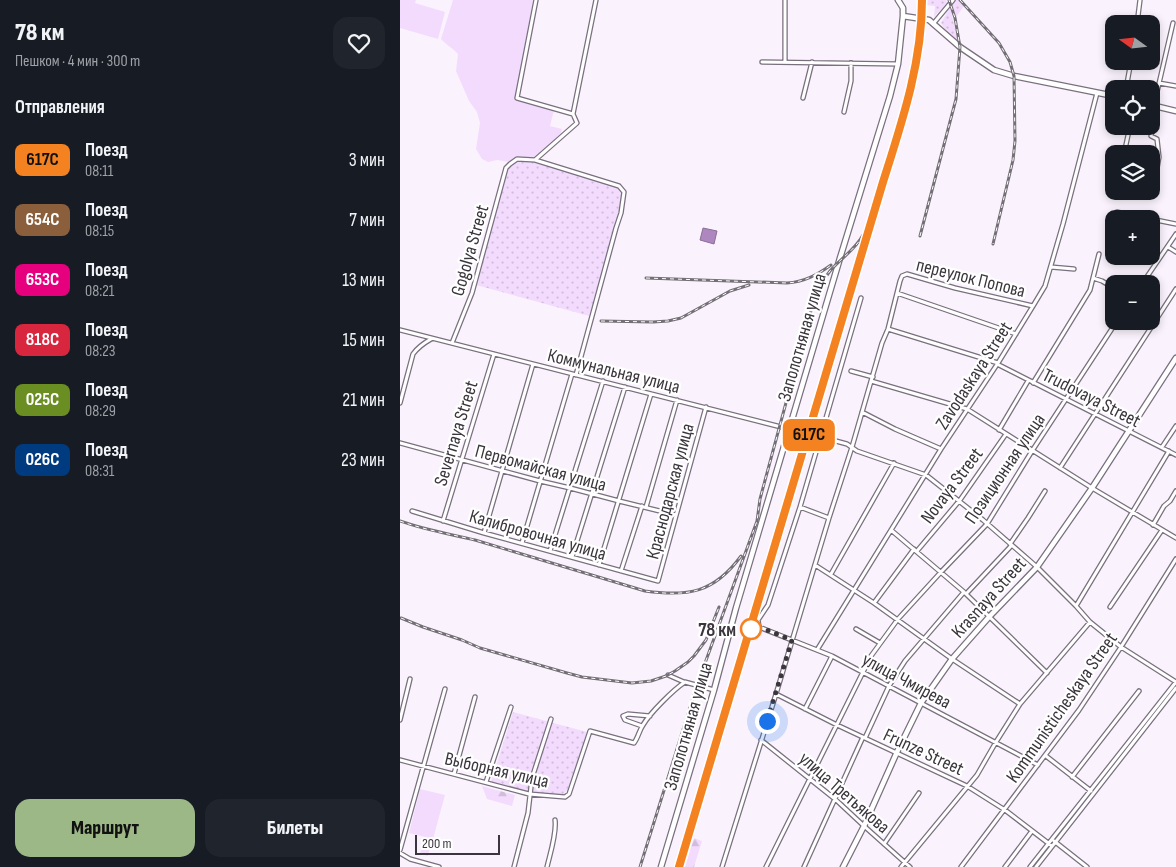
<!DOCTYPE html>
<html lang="ru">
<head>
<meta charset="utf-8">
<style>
  :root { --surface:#171b24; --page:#20242c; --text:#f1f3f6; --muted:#9ea1a6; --accent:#9db887 }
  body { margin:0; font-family:"Sofia Sans Condensed",sans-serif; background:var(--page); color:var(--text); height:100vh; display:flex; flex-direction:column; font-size:19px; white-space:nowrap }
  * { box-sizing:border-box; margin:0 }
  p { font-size:16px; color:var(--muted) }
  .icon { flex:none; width:28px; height:28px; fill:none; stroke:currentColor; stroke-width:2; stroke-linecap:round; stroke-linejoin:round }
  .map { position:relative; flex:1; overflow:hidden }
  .sheet { display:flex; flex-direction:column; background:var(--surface); width:400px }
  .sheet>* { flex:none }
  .badge { padding:0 10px; border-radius:8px; font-size:18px; line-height:32px }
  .needle { width:32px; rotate:285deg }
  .controls { position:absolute; left:705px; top:15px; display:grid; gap:10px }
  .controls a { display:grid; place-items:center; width:55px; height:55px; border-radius:10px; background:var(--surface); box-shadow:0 2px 8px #0003; font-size:25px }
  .scale { position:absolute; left:15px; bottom:12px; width:85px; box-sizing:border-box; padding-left:5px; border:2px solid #3b363d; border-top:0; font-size:14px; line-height:18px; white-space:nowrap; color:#3b363d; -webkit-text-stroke:4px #fff; paint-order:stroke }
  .you { position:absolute; width:25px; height:25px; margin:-12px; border:4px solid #fff; border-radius:50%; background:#1a73e8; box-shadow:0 0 0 8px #1a73e833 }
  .map>.badge { position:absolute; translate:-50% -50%; box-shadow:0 0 0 2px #fff }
  h2 { padding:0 15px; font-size:19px; line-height:45px }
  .round { display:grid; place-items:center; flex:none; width:52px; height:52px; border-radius:15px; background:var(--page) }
  .summary { display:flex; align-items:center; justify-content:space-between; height:85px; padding:0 15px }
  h1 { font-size:24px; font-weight:800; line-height:38px }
  .primary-button { display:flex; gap:10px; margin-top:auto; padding:10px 15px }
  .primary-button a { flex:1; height:58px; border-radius:15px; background:var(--accent); color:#111; font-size:20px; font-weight:800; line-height:58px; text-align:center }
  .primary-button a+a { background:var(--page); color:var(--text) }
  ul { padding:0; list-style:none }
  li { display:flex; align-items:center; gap:15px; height:60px; padding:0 15px }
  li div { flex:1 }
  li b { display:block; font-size:19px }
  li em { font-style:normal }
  li .badge { min-width:55px; font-weight:700; text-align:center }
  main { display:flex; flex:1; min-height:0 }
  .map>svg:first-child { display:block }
  .grass { fill:url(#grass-dots) }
  .forest { fill:url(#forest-firs) }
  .garden { fill:#f3dbfe }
  .water { fill:#ad87be; stroke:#8b6f97 }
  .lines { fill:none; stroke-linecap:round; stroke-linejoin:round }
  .minor-casing { stroke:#796f7e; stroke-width:5.5 }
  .major-casing { stroke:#796f7e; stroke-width:7 }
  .minor { stroke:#fff; stroke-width:3 }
  .major { stroke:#fff; stroke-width:4.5 }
  .rail-casing { stroke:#746f77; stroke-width:3 }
  .rail { stroke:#fff; stroke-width:1; stroke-dasharray:4; stroke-linecap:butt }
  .line-casing { stroke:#fff; stroke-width:11 }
  .line { stroke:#f58220; stroke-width:8 }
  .walk { stroke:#3b363d; stroke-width:5; stroke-dasharray:0 9 }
  .stop-dot { fill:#fff; stroke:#f58220; stroke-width:2.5 }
  .labels { text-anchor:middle; stroke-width:4.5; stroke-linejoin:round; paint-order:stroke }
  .street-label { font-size:19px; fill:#3b363d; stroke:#fff }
  .stop-label { font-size:19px; font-weight:bold; fill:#3b363d; stroke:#fff; text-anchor:end }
</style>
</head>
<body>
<main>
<section class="sheet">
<div class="summary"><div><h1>78 км</h1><p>Пешком · 4 мин · 300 m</p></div><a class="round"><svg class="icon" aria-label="heart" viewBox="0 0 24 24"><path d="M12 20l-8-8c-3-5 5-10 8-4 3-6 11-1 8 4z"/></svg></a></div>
<h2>Отправления</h2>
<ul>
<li><span class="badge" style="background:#f58220;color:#111">617C</span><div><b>Поезд</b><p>08:11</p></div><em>3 мин</em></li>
<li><span class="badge" style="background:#8b5e3c;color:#fff">654С</span><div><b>Поезд</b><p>08:15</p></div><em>7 мин</em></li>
<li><span class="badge" style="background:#e6007e;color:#fff">653С</span><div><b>Поезд</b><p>08:21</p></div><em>13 мин</em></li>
<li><span class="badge" style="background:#d7263d;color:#fff">818С</span><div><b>Поезд</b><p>08:23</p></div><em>15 мин</em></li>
<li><span class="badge" style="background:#6b8e23;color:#fff">025С</span><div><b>Поезд</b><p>08:29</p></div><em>21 мин</em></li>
<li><span class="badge" style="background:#003b80;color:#fff">026С</span><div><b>Поезд</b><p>08:31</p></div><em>23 мин</em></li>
</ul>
<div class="primary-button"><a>Маршрут</a><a>Билеты</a></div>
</section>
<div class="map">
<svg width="776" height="867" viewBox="0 0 776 867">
  <defs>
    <pattern id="grass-dots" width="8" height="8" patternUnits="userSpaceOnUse" patternTransform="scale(1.25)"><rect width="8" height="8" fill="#f3dbfe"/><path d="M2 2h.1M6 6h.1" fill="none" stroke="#d1bddb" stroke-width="1.8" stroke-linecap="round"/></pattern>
    <pattern id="forest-firs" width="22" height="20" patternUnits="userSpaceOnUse" patternTransform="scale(1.25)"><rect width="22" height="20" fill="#f3dbfe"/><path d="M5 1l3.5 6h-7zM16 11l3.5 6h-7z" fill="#d1bddb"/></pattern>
  </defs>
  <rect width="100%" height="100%" fill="#faf3fd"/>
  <!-- grass -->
  <path class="grass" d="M525,0H546L547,3L534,17L535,6L525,5Z
    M555,0H559L564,6L556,17L552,5Z
    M550,7L558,41L544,28L541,23Z
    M117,159H127L219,186L224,192L221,213L189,316L76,285L103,177L106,168Z
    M113,712L187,732L168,789L162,796L141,794L91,782Z"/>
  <!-- forest -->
  <path class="forest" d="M82,786L115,795L112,806L87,799Z
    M294,838L302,841L294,867H285Z"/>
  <!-- garden -->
  <path class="garden" d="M0,0H16L15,3L45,12L38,39L0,28Z
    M53,0H133L115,99L154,110L150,126L162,129L161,133L133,160L126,158L110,162L97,160L88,162L82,159L76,149L80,123L77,112L69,101L56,71L58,54C53,48 46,45 41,39Z
    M20,789L45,795L33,839L9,833Z
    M24,838L32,840L28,856L20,854Z"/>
  <!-- water -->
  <path class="water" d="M303,228L317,231L314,244L300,240Z"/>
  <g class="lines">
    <defs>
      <path id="minor" d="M136,0L117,98L173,114
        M533,24L553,0
        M737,24L740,0
        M362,62L498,64
        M385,62V0
        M759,83L776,86
        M726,89L731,61
        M403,98L412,62
        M754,105L773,23
        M444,112L451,81V63
        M173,114L196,0
        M724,154L730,126
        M135,160L177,123L173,114
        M751,180H755L759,157L757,139L751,136L757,107
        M717,212L749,219
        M751,219L776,224
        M768,247L776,252
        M651,267L674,269
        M693,278L702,281L714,288
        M742,284L776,234
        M497,293L616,334
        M461,298L400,507L368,605L358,620L359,627L432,656L638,765
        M488,329L598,363
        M0,330L389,429
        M52,343L72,293L106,168L110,164L117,159L135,160L219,186L224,192L221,213L216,228L176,375
        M597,364L776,455
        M451,371L473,377
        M471,381L567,409L692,488L776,538
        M633,383L690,290L699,254
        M0,403L13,354C18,347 24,343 31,339
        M462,412L495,429L541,449
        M599,430L628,381
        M421,437L447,444L457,451L526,475L583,520L637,567L676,606L690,622L721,647L776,682
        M0,443L140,481L170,488L219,501L276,515
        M762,447L776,426
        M660,468L776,289
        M246,507L277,400
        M400,507L429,518
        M12,511L84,533L258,581L306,407
        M43,521L94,354
        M753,525L764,506L770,501L776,491
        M491,530L564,592L647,673
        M84,533L133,364
        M122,543L172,374
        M610,544L628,518L645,491
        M150,551L203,381
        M517,551L560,500L606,434
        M172,557L225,387
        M199,565L251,394
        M415,565L474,603L552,659L620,704
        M221,571L242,506
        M431,574L494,463
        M566,594L612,545
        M474,603L514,549
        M676,606L769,451
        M710,607L762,530
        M456,629L480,643
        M417,650L541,449L598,363L633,306L645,286L663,224L697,93
        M268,675L284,682
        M376,694L437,725L567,786L605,810L652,846
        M405,709L432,656
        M0,720L10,679
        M242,726L225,720L223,716L228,714L250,716
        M465,738L489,686L505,661L564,592
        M361,740L435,799L464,826L510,867
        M646,756L691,791
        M0,760L129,794L165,797L169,794L190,731L234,743C238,738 239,731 243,725C250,713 273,690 285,682L314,690
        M54,774L75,697
        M672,777L739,691
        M86,782L111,707
        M654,841L687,867
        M484,844L519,793
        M0,850L45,689
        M0,853L10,859L39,867
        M114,867L128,813L132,778L151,719
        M147,867C150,854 157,833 155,820
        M322,867L376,694L429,518L452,447L482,343L488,329L500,281L502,276L507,274L555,288L633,306
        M366,867L471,656L498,619L541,572L587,524L632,451L717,321
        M404,867L463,737
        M501,867L577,775L596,742L620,704L690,622
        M561,867L679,710L721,647L776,559
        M605,867L632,831
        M630,867L776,682
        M636,867L776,688"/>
      <path id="major" d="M503,16L529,20L560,47L594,70L614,76L714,96
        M751,105L776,111
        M261,867L314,690L336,608L440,258L490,96L498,64L503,16V8L498,0
        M443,867L464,826L497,752L521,703L552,659L589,617L637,567L692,488L776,358"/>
    </defs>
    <!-- minor casing -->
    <use href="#minor" class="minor-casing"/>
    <!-- major casing -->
    <use href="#major" class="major-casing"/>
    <!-- minor -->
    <use href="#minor" class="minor"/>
    <!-- major -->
    <use href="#major" class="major"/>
    <defs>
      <path id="rail" d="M560,0L599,43L610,62L614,76L615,141L613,160L593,244
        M520,236L556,99L560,47L555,18L549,0
        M246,278L387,283C404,282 417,275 431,265
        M201,321L253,322L268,321L281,318L330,291L349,285
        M0,521C25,530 50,534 75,540L245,591C288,597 314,593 341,556
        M1,618L23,627L62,640L80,648L167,673L182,677L232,683L251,681L266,676L275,671L288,662L294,656L306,640L319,607
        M240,867L297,685L357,521L360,499L413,303C417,292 422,281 430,271C441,258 455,250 463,235
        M279,867L483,182C502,122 522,63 522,0"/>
    </defs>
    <!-- rail casing -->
    <use href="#rail" class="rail-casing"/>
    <!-- rail -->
    <use href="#rail" class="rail"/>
  </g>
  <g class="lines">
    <defs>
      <path id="line" d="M279,867L483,182C502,122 522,63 522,0"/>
    </defs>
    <!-- line casing -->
    <use href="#line" class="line-casing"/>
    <!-- line -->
    <use href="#line" class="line"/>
    <!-- walk -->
    <path class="walk" d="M351,629L359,627L392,640L367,721"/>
  </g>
  <!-- markers -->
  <circle class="stop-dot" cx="351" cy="629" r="10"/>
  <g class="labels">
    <!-- street labels -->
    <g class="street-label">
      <text transform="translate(69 250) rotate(-74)" y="7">Gogolya Street</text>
      <text transform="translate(571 277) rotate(14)" y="7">переулок Попова</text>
      <text transform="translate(401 337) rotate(-74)" y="7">Заполотняная улица</text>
      <text transform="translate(214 370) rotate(14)" y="7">Коммунальная улица</text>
      <text transform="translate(573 375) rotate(-57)" y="7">Zavodaskaya Street</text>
      <text transform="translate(692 397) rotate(27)" y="7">Trudovaya Street</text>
      <text transform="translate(55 433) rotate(-73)" y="7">Severnaya Street</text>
      <text transform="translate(141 467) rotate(15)" y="7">Первомайская улица</text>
      <text transform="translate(604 468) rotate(-56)" y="7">Позиционная улица</text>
      <text transform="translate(551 485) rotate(-53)" y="7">Novaya Street</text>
      <text transform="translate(269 491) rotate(-75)" y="7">Краснодарская улица</text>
      <text transform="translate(138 534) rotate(16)" y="7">Калибровочная улица</text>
      <text transform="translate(588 597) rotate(-48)" y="7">Krasnaya Street</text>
      <text transform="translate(507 680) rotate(28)" y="7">улица Чмирева</text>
      <text transform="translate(661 707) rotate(-55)" y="7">Kommunisticheskaya Street</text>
      <text transform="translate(287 726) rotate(-74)" y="7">Заполотняная улица</text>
      <text transform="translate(524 751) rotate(25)" y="7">Frunze Street</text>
      <text transform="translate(97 769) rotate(13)" y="7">Выборная улица</text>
      <text transform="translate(445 792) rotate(41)" y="7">улица Третьякова</text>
    </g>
    <!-- stop labels -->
    <g class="stop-label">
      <text x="336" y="636">78 км</text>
    </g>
  </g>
</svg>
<div class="controls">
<a><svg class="needle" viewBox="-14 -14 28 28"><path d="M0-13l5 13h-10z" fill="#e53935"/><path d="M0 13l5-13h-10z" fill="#9ea1a6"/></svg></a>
<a><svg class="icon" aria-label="locate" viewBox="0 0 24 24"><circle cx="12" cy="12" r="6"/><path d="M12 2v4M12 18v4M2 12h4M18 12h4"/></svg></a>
<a><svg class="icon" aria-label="layers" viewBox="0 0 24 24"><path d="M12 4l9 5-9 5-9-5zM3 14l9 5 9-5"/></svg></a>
<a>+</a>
<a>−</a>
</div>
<div class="scale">200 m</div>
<div class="you" style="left:367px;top:721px"></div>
<b class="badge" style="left:409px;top:435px;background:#f58220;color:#111">617C</b>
</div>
</main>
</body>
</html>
